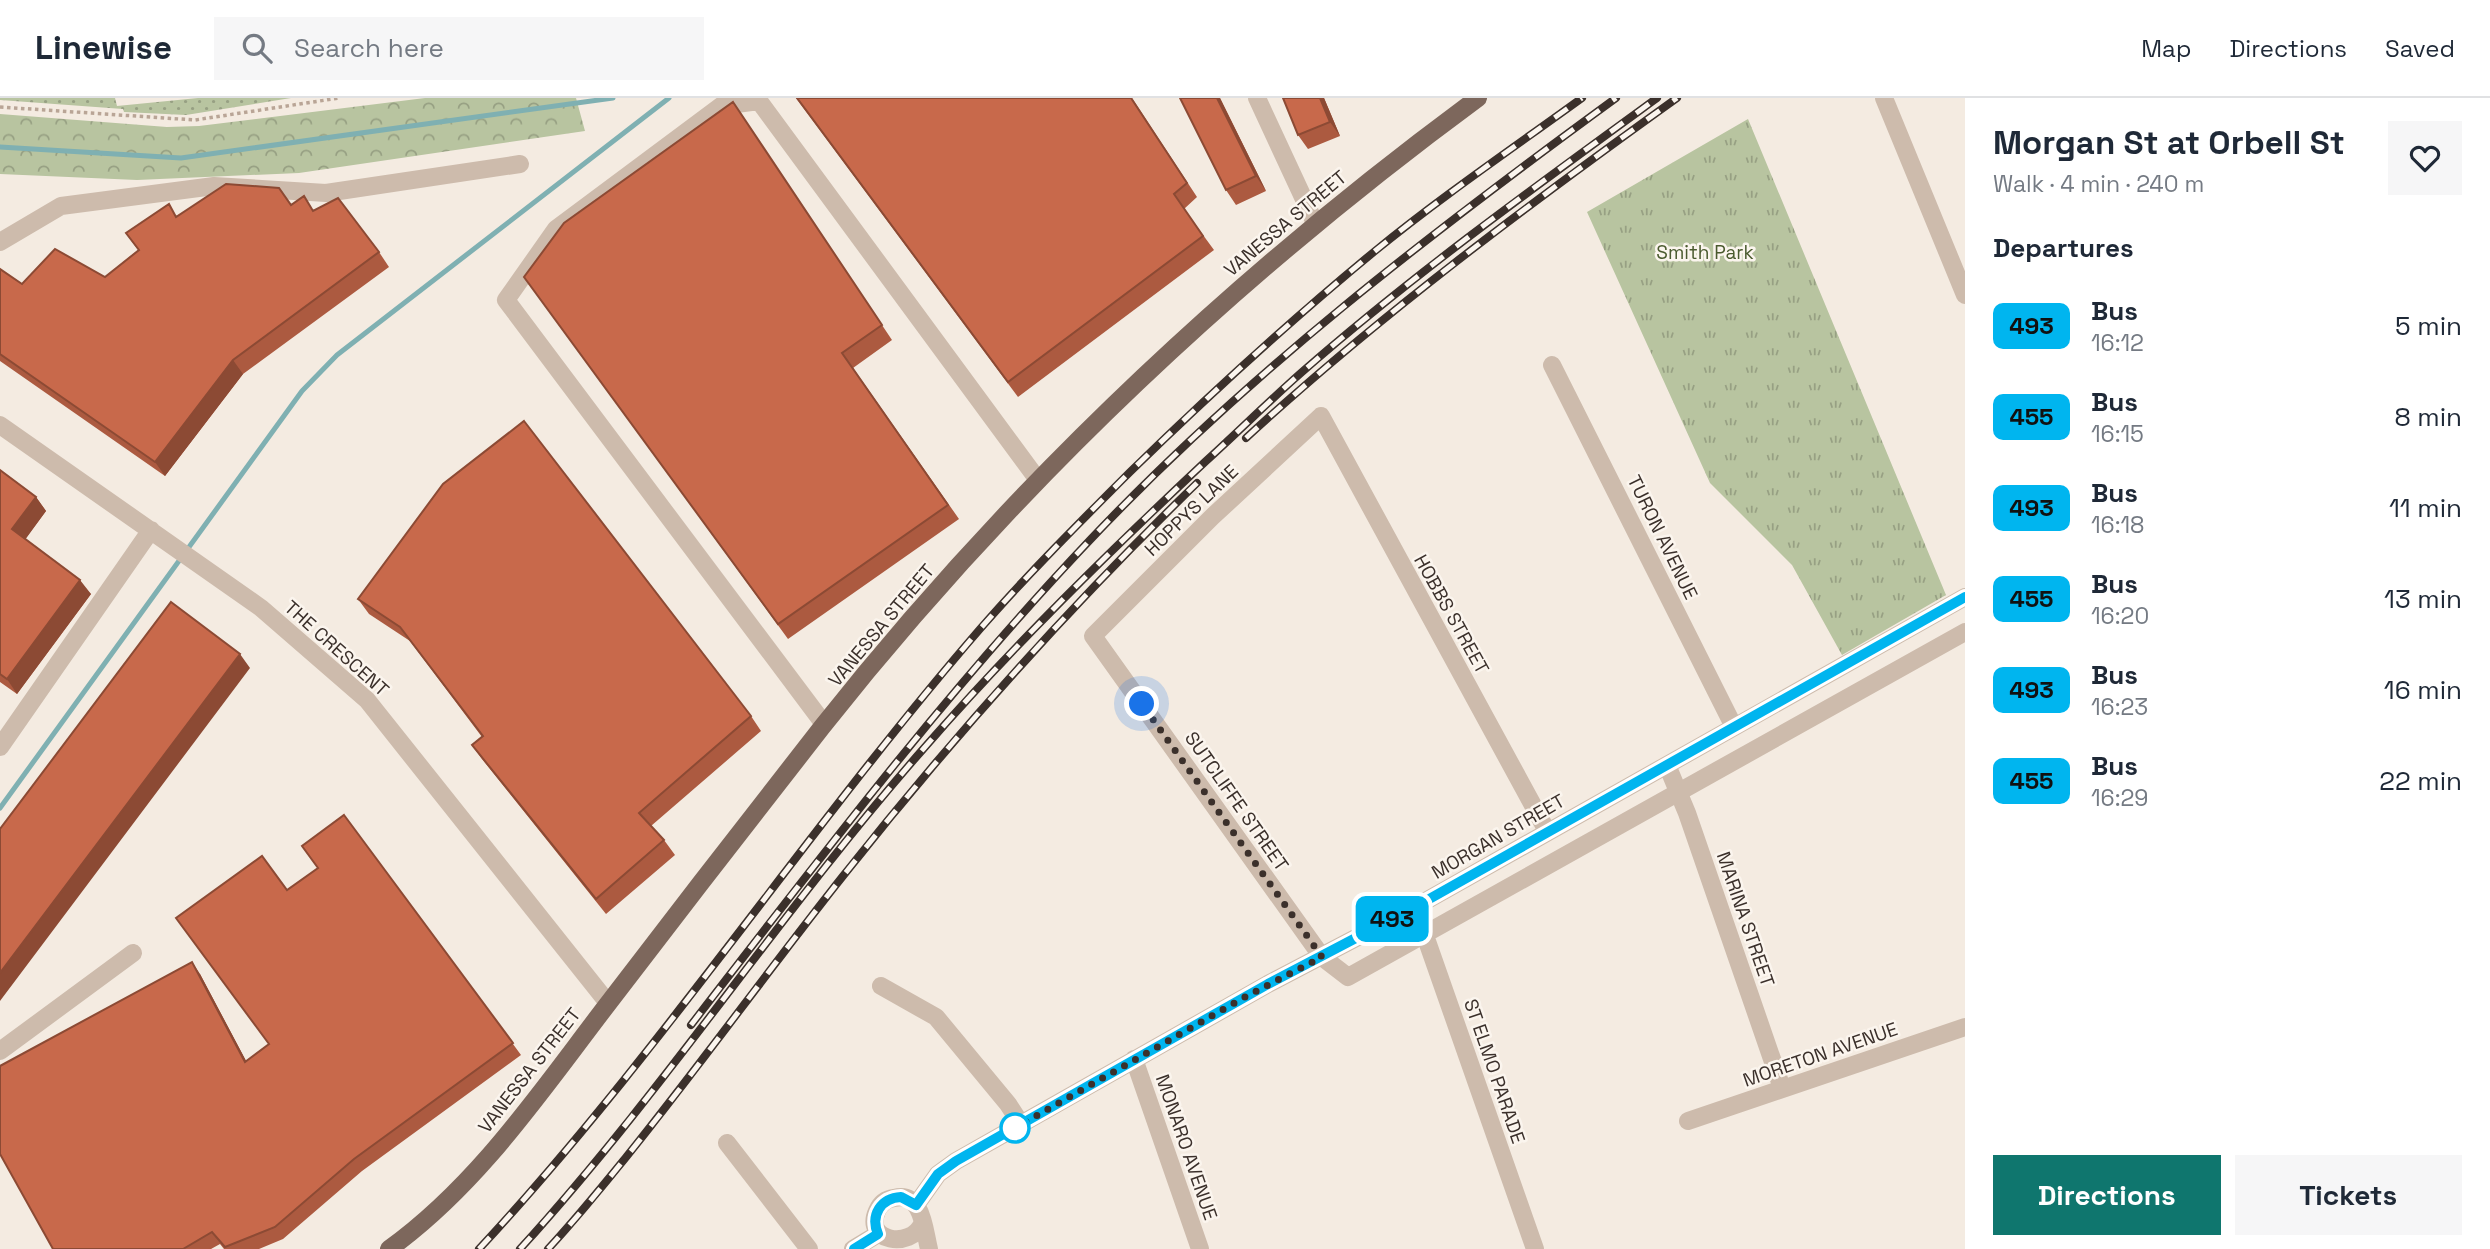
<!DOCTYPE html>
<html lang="en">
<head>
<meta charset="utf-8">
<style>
  :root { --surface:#fff; --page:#f6f6f7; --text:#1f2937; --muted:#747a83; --line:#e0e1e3; --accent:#0f766e }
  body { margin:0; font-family:"Space Grotesk",sans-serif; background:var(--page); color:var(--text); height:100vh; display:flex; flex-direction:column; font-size:26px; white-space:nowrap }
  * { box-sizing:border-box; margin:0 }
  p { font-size:23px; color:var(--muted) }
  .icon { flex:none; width:38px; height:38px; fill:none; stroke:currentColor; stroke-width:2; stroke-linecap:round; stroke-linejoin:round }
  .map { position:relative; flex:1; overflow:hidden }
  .drawer { display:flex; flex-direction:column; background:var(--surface); width:525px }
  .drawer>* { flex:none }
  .badge { padding:0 14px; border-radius:10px; font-size:24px; line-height:46px }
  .you { position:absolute; width:35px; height:35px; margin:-18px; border:5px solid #fff; border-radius:50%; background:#1a73e8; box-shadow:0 0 0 10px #1a73e833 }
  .map>.badge { position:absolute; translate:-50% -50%; box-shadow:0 0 0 4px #fff }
  h2 { padding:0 28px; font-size:26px; line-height:63px }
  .round { display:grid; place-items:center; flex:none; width:74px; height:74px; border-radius:0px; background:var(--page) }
  .overview { display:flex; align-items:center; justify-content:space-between; height:119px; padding:0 28px }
  h1 { font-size:33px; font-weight:800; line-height:52px }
  .primary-button { display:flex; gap:14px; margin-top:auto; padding:14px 28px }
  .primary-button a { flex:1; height:80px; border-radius:0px; background:var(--accent); color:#fff; font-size:28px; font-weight:800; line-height:80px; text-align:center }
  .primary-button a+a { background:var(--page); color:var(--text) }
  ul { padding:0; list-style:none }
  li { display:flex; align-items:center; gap:21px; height:91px; padding:0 28px }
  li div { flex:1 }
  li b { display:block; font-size:26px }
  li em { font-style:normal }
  li .badge { min-width:77px; font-weight:700; text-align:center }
  header { display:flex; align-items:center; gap:42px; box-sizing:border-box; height:98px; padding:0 35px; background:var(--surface); border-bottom:2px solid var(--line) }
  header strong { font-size:33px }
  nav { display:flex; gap:38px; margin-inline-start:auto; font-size:24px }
  .search { width:490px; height:63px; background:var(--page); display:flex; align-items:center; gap:18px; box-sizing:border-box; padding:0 24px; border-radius:0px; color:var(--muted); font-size:26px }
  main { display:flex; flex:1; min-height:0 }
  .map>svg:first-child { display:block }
  .grass { fill:url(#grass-dots) }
  .forest { fill:url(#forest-crowns) }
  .park { fill:url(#park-tufts) }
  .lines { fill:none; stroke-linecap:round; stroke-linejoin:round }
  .stream { stroke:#7fb0b2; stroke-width:5 }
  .path { stroke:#b9a596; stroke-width:3.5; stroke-dasharray:3.5 3.5; stroke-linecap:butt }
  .minor { stroke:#cdbbac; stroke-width:18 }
  .major { stroke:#7d675c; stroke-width:18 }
  .rail-casing { stroke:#3b302b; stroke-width:8 }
  .rail { stroke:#fbf5ee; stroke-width:5; stroke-dasharray:16; stroke-linecap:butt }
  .wall { fill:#ac5a40 }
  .shaded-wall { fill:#8c4a34 }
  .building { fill:#c8694b; stroke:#8c4a34; stroke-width:2 }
  .line-casing { stroke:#fff; stroke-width:16 }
  .line { stroke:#00b5ef; stroke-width:10 }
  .walk { stroke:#3b302b; stroke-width:7; stroke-dasharray:0 12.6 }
  .stop-dot { fill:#fff; stroke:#00b5ef; stroke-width:3.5 }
  .labels { text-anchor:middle; stroke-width:5; stroke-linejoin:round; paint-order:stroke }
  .street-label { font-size:19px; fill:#3b302b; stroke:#fbf5ee }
  .park-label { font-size:19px; fill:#4a5a2e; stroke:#fbf5ee }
</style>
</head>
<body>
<header>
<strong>Linewise</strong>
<div class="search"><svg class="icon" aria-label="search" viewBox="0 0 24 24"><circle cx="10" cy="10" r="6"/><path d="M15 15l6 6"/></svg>Search here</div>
<nav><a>Map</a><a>Directions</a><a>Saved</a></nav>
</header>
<main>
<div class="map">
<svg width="1965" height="1151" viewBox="0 0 1965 1151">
  <defs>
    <pattern id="grass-dots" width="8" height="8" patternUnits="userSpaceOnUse" patternTransform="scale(1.75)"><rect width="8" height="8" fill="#b8c4a0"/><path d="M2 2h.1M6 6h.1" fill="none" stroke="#97a083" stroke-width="1.8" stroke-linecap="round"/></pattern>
    <pattern id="forest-crowns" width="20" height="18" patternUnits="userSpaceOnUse" patternTransform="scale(1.75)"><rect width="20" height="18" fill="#b8c4a0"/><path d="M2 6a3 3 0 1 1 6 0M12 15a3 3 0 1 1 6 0" fill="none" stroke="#97a083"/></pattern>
    <pattern id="park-tufts" width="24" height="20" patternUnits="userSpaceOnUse" patternTransform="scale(1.75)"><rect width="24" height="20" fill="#b8c4a0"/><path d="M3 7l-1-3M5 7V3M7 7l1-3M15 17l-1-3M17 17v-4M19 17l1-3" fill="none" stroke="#97a083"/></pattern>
  </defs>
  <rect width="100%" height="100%" fill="#f4ebe1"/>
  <!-- grass -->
  <path class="grass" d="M0,0H115L117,8L198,0H291L186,17L124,14L123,11L0,2Z"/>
  <!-- forest -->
  <path class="forest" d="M425,0H576L585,33L299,75L137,82L0,76V16L167,29L199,28Z"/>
  <!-- park -->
  <path class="park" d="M1748,21L1946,497L1842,557L1792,467L1710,385L1587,114Z"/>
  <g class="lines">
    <!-- stream -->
    <path class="stream" d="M0,49L181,60L613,0
      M0,710L302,293L337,257L669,0"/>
    <!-- path -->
    <path class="path" d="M0,9L195,22L339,0"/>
    <!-- minor -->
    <path class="minor" d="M1257,0L1315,125
      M1884,0L1965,197
      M0,144L61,108L214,88L326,95L520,66
      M1552,267L1734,629
      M0,327L261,510L367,602L608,905
      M824,626L506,202L556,131L721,8L759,3L1038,382
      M0,649L151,432
      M1667,667L1687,715L1782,990
      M1547,733L1321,318L1212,419L1093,538L1322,859L1348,879L1965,534
      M1415,809L1535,1151
      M881,888L936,919L1008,1006L1021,1026
      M0,953L133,855
      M1134,961L1200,1151
      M1688,1023L1965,929
      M727,1045L809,1151
      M916,1107L938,1076L956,1063L1268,886L1415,809L1965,499
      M922,1126C911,1151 863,1144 877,1113C880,1106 886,1101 894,1100C923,1093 924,1132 929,1151
      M853,1151L878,1136"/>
    <!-- major -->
    <path class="major" d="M389,1151C478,1087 541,993 607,907C678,814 750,721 822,629C1012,389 1232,181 1478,0"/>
    <defs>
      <path id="rail" d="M1246,340C1381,216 1528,107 1677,0
        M691,927C819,761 946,594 1090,442C1248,275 1431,135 1616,0
        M479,1151C660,956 806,732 980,531C1027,477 1079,425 1130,374C1209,297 1290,223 1375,153C1441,99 1513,50 1582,0
        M520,1151C665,992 783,810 925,649C1013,548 1108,455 1206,363C1238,334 1269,303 1302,274C1414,176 1536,88 1657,0
        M548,1151C576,1121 601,1090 627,1058C701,966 770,870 843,778C953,639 1070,508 1197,385"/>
    </defs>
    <!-- rail casing -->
    <use href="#rail" class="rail-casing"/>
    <!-- rail -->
    <use href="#rail" class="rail"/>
  </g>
  <!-- wall -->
  <path class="wall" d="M796,0H1132L1197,99L1184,111L1214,152L1018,299Z
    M1220,0L1266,93L1236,107L1226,92Z
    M1283,0H1324L1340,38L1308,51L1298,37Z
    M743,19L892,242L853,270L959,421L788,541L525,179Z
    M291,107L314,113L379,154L389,169L243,276L165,378L0,263V171L22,186L105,179L138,152L126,135L177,118Z
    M0,372L36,399L46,413L25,441L91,496L17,596L0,584Z
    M358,501L751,618L761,633L651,728L664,742L675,757L606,816L482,661L472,647L482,639L410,543L369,516Z
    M344,717L521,957L362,1073L283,1141L259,1151H224L220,1146L211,1151H53L200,876L246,963L269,946L287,792L318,770Z"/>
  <!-- shaded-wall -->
  <path class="shaded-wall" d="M1217,0H1220L1266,93L1256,78Z
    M1320,0H1324L1340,38L1330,24Z
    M233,262L243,276L165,378L155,364Z
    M36,399L46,413L22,446L12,431Z
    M80,482L91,496L17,596L7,581Z
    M240,556L250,570L0,903V875Z
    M192,864L200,876L253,976L245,964Z"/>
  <!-- building -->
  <path class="building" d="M797,0H1131L1187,85L1174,96L1203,138L1008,284Z
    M1180,0H1217L1256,78L1226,92Z
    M1283,0H1320L1330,24L1298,37Z
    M733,4L882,227L842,255L948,407L778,526L524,179L564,125Z
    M226,86L279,90L291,107L304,98L313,113L338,100L379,154L233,262L155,364L0,256V171L22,186L55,151L105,179L139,152L126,135L169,106L176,119Z
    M524,323L751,618L639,715L664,742L596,801L472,647L483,638L400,529L358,501L443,386Z
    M0,372L36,399L12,431L80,482L7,581L0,576Z
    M171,504L240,556L0,875V731Z
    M344,717L513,945L354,1061L275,1129L225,1149L212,1134L183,1151H53L0,1056V968L192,864L245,964L269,946L176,820L262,758L287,792L318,770L302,748Z"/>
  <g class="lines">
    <defs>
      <path id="line" d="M854,1151L878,1136C870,1117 881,1100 901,1099L916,1107L938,1076L956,1063L1268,886L1415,809L1965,499"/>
    </defs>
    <!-- line casing -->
    <use href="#line" class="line-casing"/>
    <!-- line -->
    <use href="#line" class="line"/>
    <!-- walk -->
    <path class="walk" d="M1015,1030L1245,899L1322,859L1142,606"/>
  </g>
  <!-- markers -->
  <circle class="stop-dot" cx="1015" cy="1030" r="14"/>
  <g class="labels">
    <!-- street labels -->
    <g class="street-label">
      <text transform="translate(1285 125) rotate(-40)" y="7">VANESSA STREET</text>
      <text transform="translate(1191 412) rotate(-44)" y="7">HOPPYS LANE</text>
      <text transform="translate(1663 439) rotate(64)" y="7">TURON AVENUE</text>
      <text transform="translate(1452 516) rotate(61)" y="7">HOBBS STREET</text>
      <text transform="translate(881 527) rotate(-50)" y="7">VANESSA STREET</text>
      <text transform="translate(337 550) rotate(42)" y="7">THE CRESCENT</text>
      <text transform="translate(1237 703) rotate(55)" y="7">SUTCLIFFE STREET</text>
      <text transform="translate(1498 738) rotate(-30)" y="7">MORGAN STREET</text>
      <text transform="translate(1746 821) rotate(71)" y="7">MARINA STREET</text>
      <text transform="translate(1820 956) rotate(-19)" y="7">MORETON AVENUE</text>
      <text transform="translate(529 972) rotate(-52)" y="7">VANESSA STREET</text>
      <text transform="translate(1495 973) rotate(71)" y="7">ST ELMO PARADE</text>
      <text transform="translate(1187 1049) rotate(71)" y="7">MONARO AVENUE</text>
    </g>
    <!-- park labels -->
    <g class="park-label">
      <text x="1705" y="161">Smith Park</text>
    </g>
  </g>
</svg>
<div class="you" style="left:1142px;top:606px"></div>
<b class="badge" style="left:1392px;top:821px;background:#00b5ef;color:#111">493</b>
</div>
<section class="drawer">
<div class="overview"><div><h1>Morgan St at Orbell St</h1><p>Walk · 4 min · 240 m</p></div><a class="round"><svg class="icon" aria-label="heart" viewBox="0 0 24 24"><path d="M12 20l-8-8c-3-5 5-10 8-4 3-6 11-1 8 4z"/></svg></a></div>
<h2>Departures</h2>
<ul>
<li><span class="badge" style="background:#00b5ef;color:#111">493</span><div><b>Bus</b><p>16:12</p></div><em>5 min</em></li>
<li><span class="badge" style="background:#00b5ef;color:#111">455</span><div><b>Bus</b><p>16:15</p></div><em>8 min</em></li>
<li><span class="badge" style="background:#00b5ef;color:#111">493</span><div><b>Bus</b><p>16:18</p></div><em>11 min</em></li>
<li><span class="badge" style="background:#00b5ef;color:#111">455</span><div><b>Bus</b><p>16:20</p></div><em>13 min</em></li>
<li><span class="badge" style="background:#00b5ef;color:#111">493</span><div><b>Bus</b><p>16:23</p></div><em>16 min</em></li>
<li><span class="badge" style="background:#00b5ef;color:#111">455</span><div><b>Bus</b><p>16:29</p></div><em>22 min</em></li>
</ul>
<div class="primary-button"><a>Directions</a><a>Tickets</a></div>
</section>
</main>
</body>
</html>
